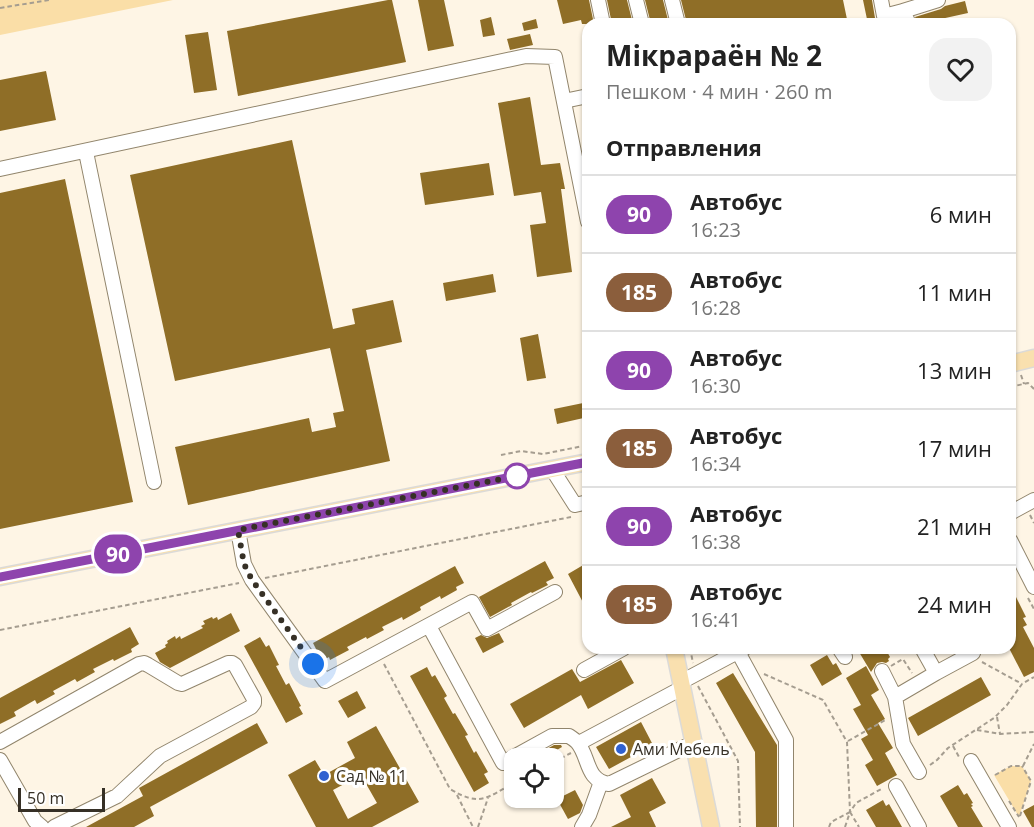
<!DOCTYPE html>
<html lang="ru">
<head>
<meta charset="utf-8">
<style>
  :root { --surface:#fff; --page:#f2f2f2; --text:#222; --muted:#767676; --line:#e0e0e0 }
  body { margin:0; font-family:"Open Sans",sans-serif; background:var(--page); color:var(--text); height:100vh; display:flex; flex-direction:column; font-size:22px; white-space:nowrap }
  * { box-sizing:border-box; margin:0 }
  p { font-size:20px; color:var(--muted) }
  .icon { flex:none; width:33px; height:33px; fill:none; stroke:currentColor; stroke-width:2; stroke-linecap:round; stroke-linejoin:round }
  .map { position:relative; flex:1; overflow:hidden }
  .panel { position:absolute; left:582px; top:18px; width:434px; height:636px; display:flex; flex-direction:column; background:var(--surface); border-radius:18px; box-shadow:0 2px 4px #0004 }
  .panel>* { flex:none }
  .badge { padding:0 12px; border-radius:20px; font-size:21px; line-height:39px }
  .fabs { position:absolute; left:504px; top:748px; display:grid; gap:12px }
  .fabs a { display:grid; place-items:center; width:60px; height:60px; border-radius:12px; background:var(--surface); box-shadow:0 2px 4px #0004; font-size:30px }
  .scale { position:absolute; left:18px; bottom:15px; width:87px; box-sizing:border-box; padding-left:6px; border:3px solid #363026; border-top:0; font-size:16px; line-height:21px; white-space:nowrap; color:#363026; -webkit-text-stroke:4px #fff; paint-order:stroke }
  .you { position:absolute; width:30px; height:30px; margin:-15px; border:4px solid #fff; border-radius:50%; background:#1a73e8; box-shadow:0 0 0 9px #1a73e833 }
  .map>.badge { position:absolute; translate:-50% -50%; box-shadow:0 0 0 3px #fff }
  h2 { padding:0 24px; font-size:22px; line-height:54px }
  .round { display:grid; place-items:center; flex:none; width:63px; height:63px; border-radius:18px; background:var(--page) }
  .overview { display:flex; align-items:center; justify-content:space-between; height:102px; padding:0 24px }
  h1 { font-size:28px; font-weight:700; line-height:45px }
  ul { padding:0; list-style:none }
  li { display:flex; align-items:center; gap:18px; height:78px; padding:0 24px; border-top:2px solid var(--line) }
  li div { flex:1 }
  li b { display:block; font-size:22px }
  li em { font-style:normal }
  li .badge { min-width:66px; font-weight:700; text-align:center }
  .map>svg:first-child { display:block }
  .green { fill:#fadea7 }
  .building { fill:#8f6e27; fill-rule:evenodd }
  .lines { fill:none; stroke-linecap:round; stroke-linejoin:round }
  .minor-casing { stroke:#91856c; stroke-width:16 }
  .major-casing { stroke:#dbdad8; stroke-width:19 }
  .path { stroke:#a59d90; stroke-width:2; stroke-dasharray:4.5 3; stroke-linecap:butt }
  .minor { stroke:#fff; stroke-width:14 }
  .major { stroke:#f9e0af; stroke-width:16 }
  .line-casing { stroke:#fff; stroke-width:14 }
  .line { stroke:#8e44ad; stroke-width:9 }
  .walk { stroke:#363026; stroke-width:6; stroke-dasharray:0 10.8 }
  .stop-dot { fill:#fff; stroke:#8e44ad; stroke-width:3 }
  .poi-dot { fill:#3061d0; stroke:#fff; stroke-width:2 }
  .labels { text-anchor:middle; stroke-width:6; stroke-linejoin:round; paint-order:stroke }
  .poi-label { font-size:16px; fill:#363026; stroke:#fff; text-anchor:start }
</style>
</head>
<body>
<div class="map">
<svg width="1034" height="827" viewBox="0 0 1034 827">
  <rect width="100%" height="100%" fill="#fef5e5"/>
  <!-- green -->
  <path class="green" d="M0,0H173L0,35Z
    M1011,766H1022L1031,781L1019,817L994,775Z"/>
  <!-- building -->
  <path class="building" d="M388,0H392L406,62L238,96L227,31Z
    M418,0H444L454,46L428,51Z
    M557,0H589L594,24H582L581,20L563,24Z
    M607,0H627L633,24H612Z
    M645,0H663L669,24H651Z
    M681,0H843L848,24H687Z
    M863,0H872L875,18L880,24H868Z
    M965,1L968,13L918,24L915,17L941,9L945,6Z
    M491,17L495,35L483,37L480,20Z
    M536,19L538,28L524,31L522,23Z
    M208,32L217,90L194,93L185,35Z
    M530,34L533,45L510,50L507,39Z
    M46,71L56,120L0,131V80Z
    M530,97L541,165L560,163L565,189H561L572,272L537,277L530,225L546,223L541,192L514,196L498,103Z
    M292,140L333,329L355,324L352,309L393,300L402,342L366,350L390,461L188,505L175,447L309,418L312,432L336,427L333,413L344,411L330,348L175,381L130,175Z
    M489,163L494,195L425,205L420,173Z
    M65,179L133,502L0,529V193Z
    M493,274L496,292L446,301L443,283Z
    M538,334L546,378L527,381L520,338Z
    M588,402V417L557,424L554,409Z
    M545,561L554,578L546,582L548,585L532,593L531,592L511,603L512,605L490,617L479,597Z
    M585,564L588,569V612L568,574Z
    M455,566L464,583L456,587L457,590L441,599L440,596L420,607L421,610L403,620L402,617L382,627L384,630L367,639L366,637L347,647L349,650L330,660L329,657L322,661L313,643Z
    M1010,585L1026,617L1023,618L1027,625L1023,627L1034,648V672L1024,677L1010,650Z
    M231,613L240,631L170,668L160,662L155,653L166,647L165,645L168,643L167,641L175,636L176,639L180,636L181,639L203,628L201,626L205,624L203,621L212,617L213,619L217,617L218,620Z
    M130,627L139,644L131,649L132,652L114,661L113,659L93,669L95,672L77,682L75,679L53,691L55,694L37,704L35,700L14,712L16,716L0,724V698Z
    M499,633L504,642L483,653L475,638L481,635L487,638Z
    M260,637L266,647L269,645L279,665L276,666L286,685L289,683L301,706L299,707L303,714L286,723L244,646Z
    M866,648H885L890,657L888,659L889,661L886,663L882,662L877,663L871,672L859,652Z
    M827,655L833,665L836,663L842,674L822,686L810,665Z
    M621,660L634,683L588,709L581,695L524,728L510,704L572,669L580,682Z
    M866,666L879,690L871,695L885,719L878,723L893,748L885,753L897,775L877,786L865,765L873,760L861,739L868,735L853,709L861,705L846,678Z
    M427,667L432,677L435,675L447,696L444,698L453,714L455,713L468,735L465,736L474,753L476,751L488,772L484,774L489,783L474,792L410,676Z
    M733,673L777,745V827H756L755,752L716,683Z
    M981,677L991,695L918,736L908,718Z
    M357,691L366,708L348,718L338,701Z
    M641,722L653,745L609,769L596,747Z
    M257,723L268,743L150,807L154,816L134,827H86L143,796L139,788Z
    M376,726L419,802L372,827H316L288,775L315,760L324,775L355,758L347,742ZM361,775L377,803L348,819L333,790Z
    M554,745H561L562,747L543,758L540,753Z
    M652,778L666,803L649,812L656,827H611L631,817L620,795Z
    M958,785L964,795L967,793L973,803L971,804L973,806L971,807L983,827H958L940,796Z
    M575,790L583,805L580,813L568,819L557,799Z
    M883,800L886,806L889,804L902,827H876L866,810Z
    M1034,805V827H1032L1023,811Z"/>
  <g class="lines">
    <defs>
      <path id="minor" d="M598,0L603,24
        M636,0L642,24
        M672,0L678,24
        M881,0L884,16L903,11L909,24
        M903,11L938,0
        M564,101L588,96
        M86,152L154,482
        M0,169L526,56L555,57L588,222
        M552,469L575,505L588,502
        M1010,513L1034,500
        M238,530L244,564L252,580L325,681L472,602L487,629L555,592
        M1010,540L1034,587
        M429,626L503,763L552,736H569C572,738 575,740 577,742C590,757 585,780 609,784L693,743
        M839,648L845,657
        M738,652L786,740V827
        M584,670L624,648
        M882,671L895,697
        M936,673L973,653
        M681,682L745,648
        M0,742L139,664L144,663L148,665L178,683L182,684L228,663H232L235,665L254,699V703L251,707L160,756L117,796L54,827
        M579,743L682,688
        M0,760L35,821L42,827
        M971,761L1009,827
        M919,772L903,744L895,697L936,673L922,648
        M896,786L919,827
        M582,827L589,815L601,782"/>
      <path id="major" d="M1010,364L1034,358
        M0,577L588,462
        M674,648L711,827"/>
    </defs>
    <!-- minor casing -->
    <use href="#minor" class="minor-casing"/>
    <!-- major casing -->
    <use href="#major" class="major-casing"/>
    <!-- path -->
    <path class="path" d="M0,8L49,0
      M1021,375L1024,384
      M1010,387L1028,383L1034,389
      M501,455L521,451L543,454L588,445
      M1030,515L1034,523
      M265,578L571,517
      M1028,598L1034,609
      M0,630L239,583
      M690,648L693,663
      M982,662L1022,684
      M384,664L450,789C480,807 486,798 514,783
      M891,666L903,659L912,673
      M764,674L823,700L847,742L850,812L856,803L883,788
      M698,686L738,761L740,827
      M997,717L1000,734
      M977,730L1000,734L1034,732
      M848,741L887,719
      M953,746L959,757
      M554,762L571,753
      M930,765L937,760L948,748L994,718L1007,705L1022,684L1034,677
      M1023,766L1034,744
      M995,775L1011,766H1022
      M457,795L473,827
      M1009,801L1019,817
      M850,812L859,827
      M1020,816L1031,781L1022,766
      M478,827L488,798
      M829,827L831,822L850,812
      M845,827L850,812"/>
    <!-- minor -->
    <use href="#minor" class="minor"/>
    <!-- major -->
    <use href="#major" class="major"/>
  </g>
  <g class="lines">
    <defs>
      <path id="line" d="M0,577L588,462"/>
    </defs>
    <!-- line casing -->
    <use href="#line" class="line-casing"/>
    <!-- line -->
    <use href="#line" class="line"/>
    <!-- walk -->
    <path class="walk" d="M313,664L252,580L244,564L238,530L517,476"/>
  </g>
  <!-- markers -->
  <circle class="stop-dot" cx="517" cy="476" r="12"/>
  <g class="poi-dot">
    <circle cx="621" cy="749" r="6"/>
    <circle cx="324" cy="776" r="6"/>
  </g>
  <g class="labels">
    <!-- poi labels -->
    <g class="poi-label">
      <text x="633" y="755">Ами Мебель</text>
      <text x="336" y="782">Сад № 11</text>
    </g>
  </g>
</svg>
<div class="fabs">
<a><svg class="icon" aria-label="locate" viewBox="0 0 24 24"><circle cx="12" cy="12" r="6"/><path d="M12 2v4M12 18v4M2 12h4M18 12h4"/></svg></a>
</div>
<div class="scale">50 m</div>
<div class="you" style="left:313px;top:664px"></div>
<b class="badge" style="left:118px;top:554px;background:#8e44ad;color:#fff">90</b>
<section class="panel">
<div class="overview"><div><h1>Мікрараён № 2</h1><p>Пешком · 4 мин · 260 m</p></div><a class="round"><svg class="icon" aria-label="heart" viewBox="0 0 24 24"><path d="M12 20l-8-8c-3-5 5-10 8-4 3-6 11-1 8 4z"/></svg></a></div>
<h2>Отправления</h2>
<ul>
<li><span class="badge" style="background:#8e44ad;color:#fff">90</span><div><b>Автобус</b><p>16:23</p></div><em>6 мин</em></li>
<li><span class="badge" style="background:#8b5e3c;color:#fff">185</span><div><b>Автобус</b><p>16:28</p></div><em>11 мин</em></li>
<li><span class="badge" style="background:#8e44ad;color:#fff">90</span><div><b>Автобус</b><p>16:30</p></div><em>13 мин</em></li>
<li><span class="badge" style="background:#8b5e3c;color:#fff">185</span><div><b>Автобус</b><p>16:34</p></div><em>17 мин</em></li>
<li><span class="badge" style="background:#8e44ad;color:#fff">90</span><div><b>Автобус</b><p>16:38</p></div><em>21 мин</em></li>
<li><span class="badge" style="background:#8b5e3c;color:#fff">185</span><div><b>Автобус</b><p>16:41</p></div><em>24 мин</em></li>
</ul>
</section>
</div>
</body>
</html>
